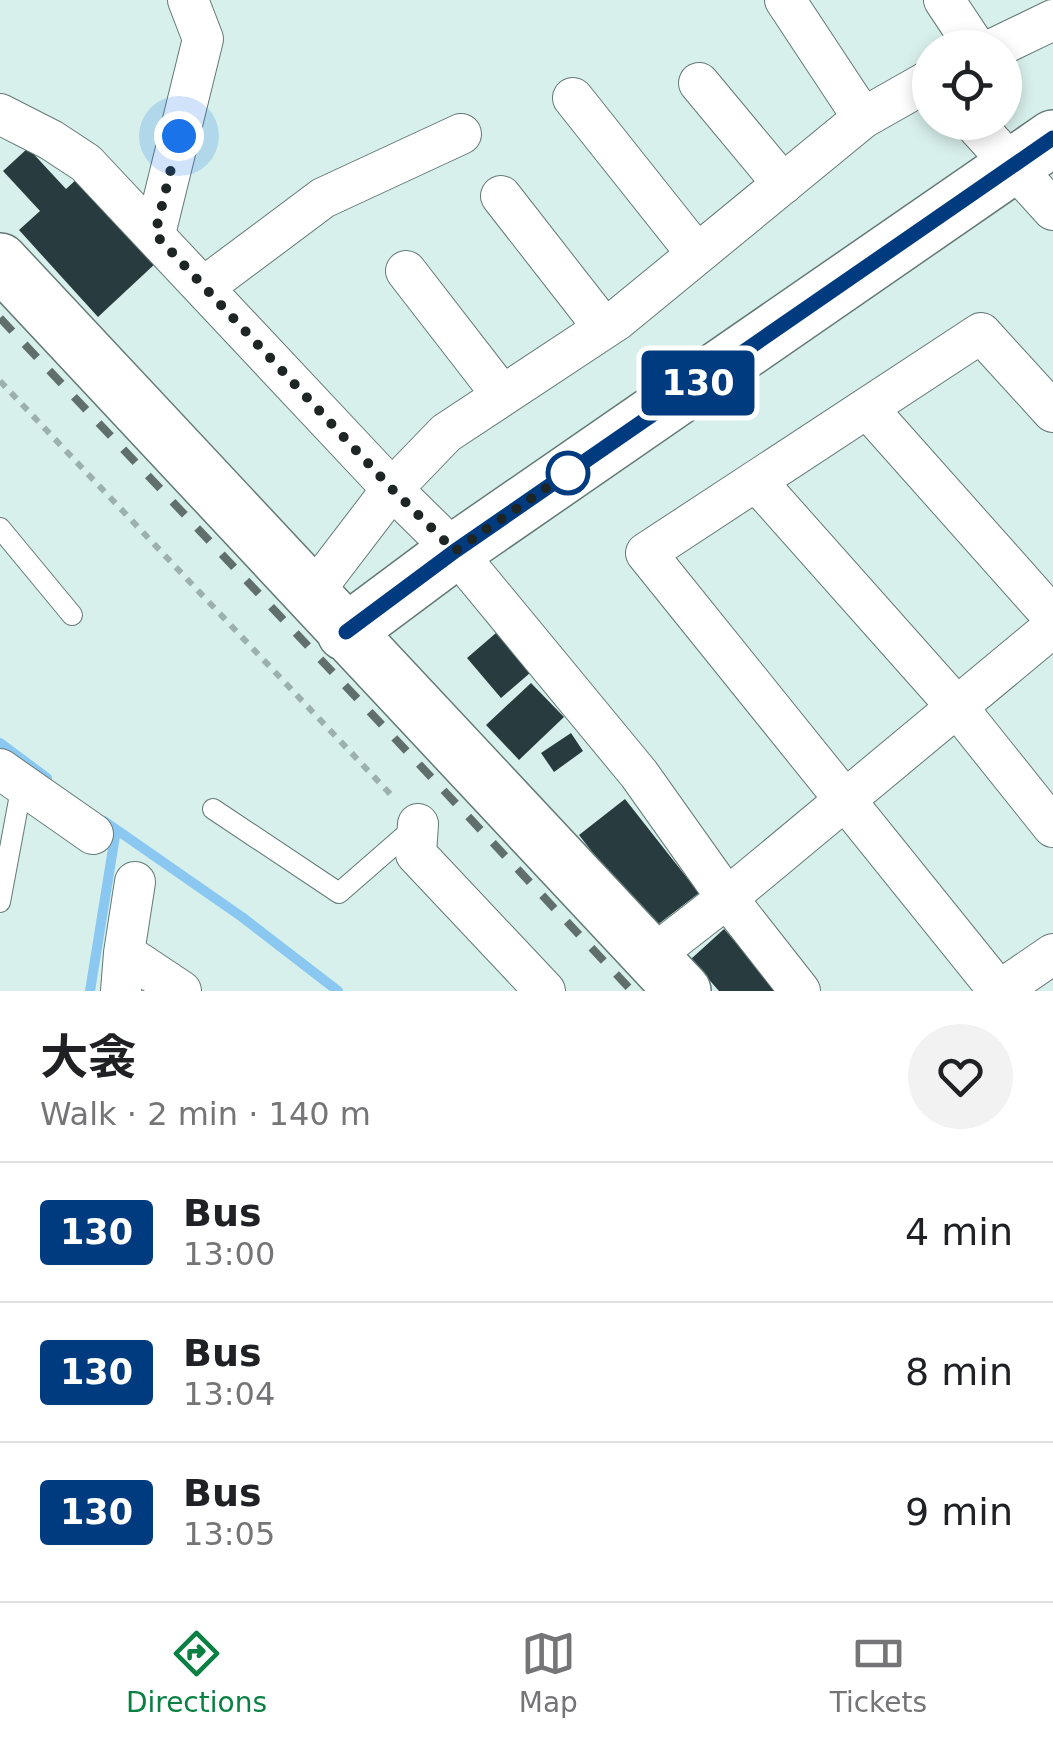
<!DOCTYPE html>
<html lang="en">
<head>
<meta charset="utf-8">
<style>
  :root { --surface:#fff; --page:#f2f2f2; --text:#202124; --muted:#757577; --line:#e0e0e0; --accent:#0b8043 }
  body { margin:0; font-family:"DejaVu Sans","Noto Sans JP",sans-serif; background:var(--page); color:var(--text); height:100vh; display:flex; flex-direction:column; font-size:38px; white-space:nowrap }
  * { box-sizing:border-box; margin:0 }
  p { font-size:32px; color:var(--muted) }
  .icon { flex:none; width:55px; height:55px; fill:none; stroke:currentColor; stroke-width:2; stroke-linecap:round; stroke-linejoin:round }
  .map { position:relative; height:991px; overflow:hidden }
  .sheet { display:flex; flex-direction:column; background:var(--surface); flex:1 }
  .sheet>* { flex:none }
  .badge { padding:0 20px; border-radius:8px; font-size:35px; line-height:65px }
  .tools { position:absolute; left:912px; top:30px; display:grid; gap:20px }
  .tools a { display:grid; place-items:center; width:110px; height:110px; border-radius:50%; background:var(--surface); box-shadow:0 5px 15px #0003; font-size:50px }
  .you { position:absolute; width:50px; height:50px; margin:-25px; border:8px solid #fff; border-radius:50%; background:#1a73e8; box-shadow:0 0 0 15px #1a73e833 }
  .map>.badge { position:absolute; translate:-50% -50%; box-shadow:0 0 0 5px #fff }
  .round { display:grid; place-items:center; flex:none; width:105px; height:105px; border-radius:52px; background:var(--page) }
  .overview { display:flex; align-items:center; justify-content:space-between; height:170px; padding:0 40px }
  h1 { font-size:48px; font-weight:700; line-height:75px }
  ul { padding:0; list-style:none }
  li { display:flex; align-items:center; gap:30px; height:140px; padding:0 40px; border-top:2px solid var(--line) }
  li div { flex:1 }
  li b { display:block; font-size:38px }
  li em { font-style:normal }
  li .badge { min-width:110px; font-weight:700; text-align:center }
  .dock { display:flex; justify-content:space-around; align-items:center; height:140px; border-top:2px solid var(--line); background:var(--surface); font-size:28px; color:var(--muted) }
  .dock a { display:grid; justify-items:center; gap:5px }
  .dock .on { color:var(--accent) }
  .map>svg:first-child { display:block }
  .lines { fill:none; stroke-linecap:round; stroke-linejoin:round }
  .stream { stroke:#8ac8f2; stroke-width:10 }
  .building { fill:#283c40 }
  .lane-casing { stroke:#637975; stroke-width:22 }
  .street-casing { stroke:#637975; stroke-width:42 }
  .secondary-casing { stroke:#637975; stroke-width:58 }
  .path { stroke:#9cb0ac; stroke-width:6; stroke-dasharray:8 8; stroke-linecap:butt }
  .lane { stroke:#fff; stroke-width:20 }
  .street { stroke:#fff; stroke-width:40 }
  .secondary { stroke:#fff; stroke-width:55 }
  .rail { stroke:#606f6c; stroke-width:8; stroke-dasharray:18 18; stroke-linecap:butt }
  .line-casing { stroke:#fff; stroke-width:22 }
  .line { stroke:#003b80; stroke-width:15 }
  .walk { stroke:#1d2624; stroke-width:10; stroke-dasharray:0 18 }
  .stop-dot { fill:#fff; stroke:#003b80; stroke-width:5 }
</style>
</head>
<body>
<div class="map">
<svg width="1053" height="991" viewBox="0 0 1053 991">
  <rect width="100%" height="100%" fill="#d8f0ec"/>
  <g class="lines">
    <!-- stream -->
    <path class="stream" d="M0,743L47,778
      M104,821L242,917L338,991
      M90,991L116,830"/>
  </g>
  <!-- building -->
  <path class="building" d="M28,148L66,189L79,177L157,262L98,317L19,230L40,211L3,171Z
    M496,633L530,673L501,698L467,658Z
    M531,683L564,717L519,760L486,725Z
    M571,733L583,751L554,772L541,753Z
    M625,799L699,893L652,929L579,835Z
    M724,929L778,991H719L691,959Z"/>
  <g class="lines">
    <defs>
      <path id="lane" d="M0,528L72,615
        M213,809L339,893L417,825
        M0,902L22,784"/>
      <path id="street" d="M785,0L863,118
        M944,0L976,48
        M995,48L1053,20
        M699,83L783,184
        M573,98L697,254
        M0,114L51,140L86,163L392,489L455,551L639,774L727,898L800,991
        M973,122L1053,210
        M501,196L604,328
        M155,234L203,39L188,0
        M406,271L502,395
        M204,287L323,198L461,134
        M867,408L1053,617
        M1053,412L981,333L646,553L999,991L1053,954
        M756,481L957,707L1053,827
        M311,595L392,489L446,433L617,320L863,118L930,80
        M0,769L93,834
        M418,824L416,854L545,991
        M124,953L135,882
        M651,957L727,898L1053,627
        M121,991L124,953L181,991"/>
      <path id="secondary" d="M0,261L683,991
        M345,633L455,551L1053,138"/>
    </defs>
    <!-- lane casing -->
    <use href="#lane" class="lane-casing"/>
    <!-- street casing -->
    <use href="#street" class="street-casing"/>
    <!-- secondary casing -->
    <use href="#secondary" class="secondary-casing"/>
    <!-- path -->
    <path class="path" d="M0,381L394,798"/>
    <!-- lane -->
    <use href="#lane" class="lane"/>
    <!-- street -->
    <use href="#street" class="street"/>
    <!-- secondary -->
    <use href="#secondary" class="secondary"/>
    <!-- rail -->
    <path class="rail" d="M0,318L632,991"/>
  </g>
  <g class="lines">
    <defs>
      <path id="line" d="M346,632L455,551L1053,138"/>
    </defs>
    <!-- line casing -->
    <use href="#line" class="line-casing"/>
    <!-- line -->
    <use href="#line" class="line"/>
    <!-- walk -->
    <path class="walk" d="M179,136L155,234L392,489L455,551L568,473"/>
  </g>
  <!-- markers -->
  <circle class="stop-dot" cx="568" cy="473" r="20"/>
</svg>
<div class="tools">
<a><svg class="icon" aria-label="locate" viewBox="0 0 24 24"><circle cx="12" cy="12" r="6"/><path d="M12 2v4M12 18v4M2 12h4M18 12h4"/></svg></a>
</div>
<div class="you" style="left:179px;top:136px"></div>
<b class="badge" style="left:698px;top:383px;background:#003b80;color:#fff">130</b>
</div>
<section class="sheet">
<div class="overview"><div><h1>大衾</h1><p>Walk · 2 min · 140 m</p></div><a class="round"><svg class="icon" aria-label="heart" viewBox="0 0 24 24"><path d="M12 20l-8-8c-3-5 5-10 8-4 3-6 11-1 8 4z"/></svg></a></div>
<ul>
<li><span class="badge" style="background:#003b80;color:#fff">130</span><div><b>Bus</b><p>13:00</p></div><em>4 min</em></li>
<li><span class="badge" style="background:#003b80;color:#fff">130</span><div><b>Bus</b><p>13:04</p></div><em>8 min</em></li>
<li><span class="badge" style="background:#003b80;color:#fff">130</span><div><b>Bus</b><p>13:05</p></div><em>9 min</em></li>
</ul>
</section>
<nav class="dock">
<a class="on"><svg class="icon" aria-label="directions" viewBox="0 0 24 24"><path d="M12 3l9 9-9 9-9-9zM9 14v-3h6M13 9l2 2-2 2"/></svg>Directions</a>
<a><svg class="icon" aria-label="map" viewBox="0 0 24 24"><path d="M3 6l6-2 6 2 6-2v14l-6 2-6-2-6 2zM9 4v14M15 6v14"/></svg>Map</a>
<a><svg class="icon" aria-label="tickets" viewBox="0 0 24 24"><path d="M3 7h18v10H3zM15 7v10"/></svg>Tickets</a>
</nav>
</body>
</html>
